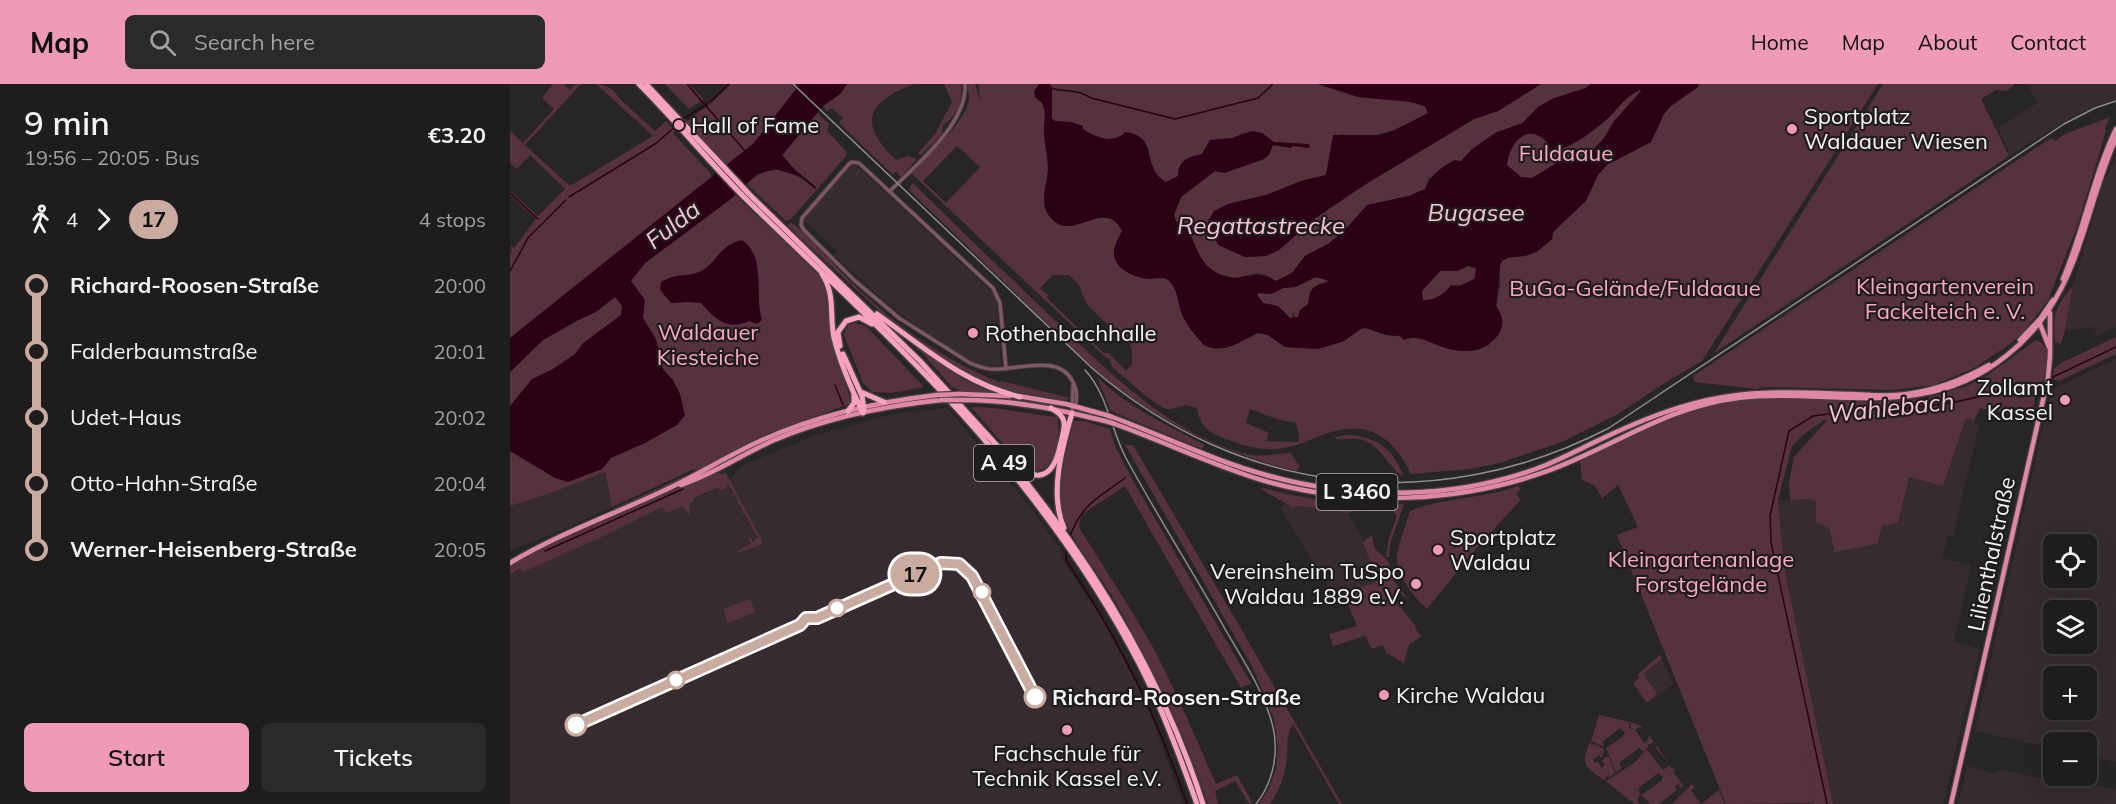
<!DOCTYPE html>
<html lang="en">
<head>
<meta charset="utf-8">
<style>
  :root { --surface:#1e1c1c; --page:#2b2929; --text:#f1f3f6; --muted:#a1a1a3; --line:#3c3a3b; --accent:#ef9ab8 }
  body { margin:0; font-family:Mulish,sans-serif; background:var(--page); color:var(--text); height:100vh; display:flex; flex-direction:column; font-size:22px; white-space:nowrap }
  * { box-sizing:border-box; margin:0 }
  p { font-size:20px; color:var(--muted) }
  .icon { flex:none; width:33px; height:33px; fill:none; stroke:currentColor; stroke-width:2; stroke-linecap:round; stroke-linejoin:round }
  .map { position:relative; flex:1; overflow:hidden }
  .details { display:flex; flex-direction:column; background:var(--surface); width:510px }
  .details>* { flex:none }
  .badge { padding:0 12px; border-radius:20px; font-size:21px; line-height:39px }
  .tools { position:absolute; left:1533px; top:450px; display:grid; gap:12px }
  .tools a { display:grid; place-items:center; width:54px; height:54px; border-radius:9px; background:var(--surface); box-shadow:0 6px 24px #0002,0 0 0 2px var(--line); font-size:30px }
  .map>.badge { position:absolute; translate:-50% -50%; box-shadow:0 0 0 3px #fff }
  .legs { display:flex; align-items:center; gap:9px; height:66px; padding:0 24px; font-size:20px }
  .legs p { margin-inline-start:auto }
  .headline { display:flex; align-items:center; justify-content:space-between; height:102px; padding:0 24px }
  h1 { font-size:33px; font-weight:600; line-height:45px }
  .cta { display:flex; gap:12px; margin-top:auto; padding:12px 24px }
  .cta a { flex:1; height:69px; border-radius:9px; background:var(--accent); color:#111; font-size:24px; font-weight:600; line-height:69px; text-align:center }
  .cta a+a { background:var(--page); color:var(--text) }
  ul { padding:0 24px; list-style:none }
  li { display:flex; align-items:center; gap:21px; height:66px; font-size:22px }
  li i { display:grid; place-items:center; width:9px; height:100%; margin:0 8px; background:currentColor }
  li i::after { content:''; width:15px; height:15px; margin:-8px; border:4px solid; border-radius:50%; background:var(--surface) }
  li p { margin-inline-start:auto }
  li:first-child i { background:linear-gradient(#0000 50%,currentColor 0) }
  li:last-child i { background:linear-gradient(currentColor 50%,#0000 0) }
  header { display:flex; align-items:center; gap:36px; box-sizing:border-box; height:84px; padding:0 30px; background:var(--accent); color:#111 }
  header strong { font-size:28px }
  nav { display:flex; gap:33px; margin-inline-start:auto; font-size:21px }
  .search { width:420px; height:54px; background:var(--page); display:flex; align-items:center; gap:15px; box-sizing:border-box; padding:0 21px; border-radius:9px; color:var(--muted); font-size:22px }
  main { display:flex; flex:1; min-height:0 }
  .map>svg:first-child { display:block }
  .built { fill:#362c2f; fill-rule:evenodd }
  .green { fill:#56323f; fill-rule:evenodd }
  .water { fill:#2c0115; fill-rule:evenodd }
  .lines { fill:none; stroke-linecap:round; stroke-linejoin:round }
  .stream { stroke:#2c0115; stroke-width:1.5 }
  .minor-casing { stroke:#454243; stroke-width:5 }
  .major-casing { stroke:#454243; stroke-width:7 }
  .highway-casing { stroke:#454243; stroke-width:8 }
  .minor { stroke:#835766; stroke-width:3 }
  .major { stroke:#e087a7; stroke-width:4.5 }
  .highway { stroke:#f8a2c0; stroke-width:5 }
  .rail { stroke:#8e8c8d; stroke-width:1.5 }
  .major-bridge-casing { stroke:#454243; stroke-width:7; stroke-linecap:butt }
  .major-bridge { stroke:#e087a7; stroke-width:4.5 }
  .line-1-casing { stroke:#fff; stroke-width:14 }
  .line-1 { stroke:#c9aba0; stroke-width:9 }
  .poi-dot { fill:#ef9ab8; stroke:#1f1c1d; stroke-width:2 }
  .stop-1-dot { fill:#fff; stroke:#c9aba0; stroke-width:3 }
  .labels { text-anchor:middle; stroke-width:4.5; stroke-linejoin:round; paint-order:stroke }
  .shield { fill:#1f1c1d; stroke:#b6b3b4; stroke-width:1.5 }
  .shield-label { font-size:21px; font-weight:bold; fill:#f6f4f5 }
  .poi-label { font-size:22px; fill:#f6f4f5; stroke:#1f1c1d; text-anchor:start }
  .park-label { font-size:22px; fill:#fca7c5; stroke:#1f1c1d }
  .street-label { font-size:22px; fill:#f6f4f5; stroke:#1f1c1d }
  .stop-label { font-size:22px; font-weight:bold; fill:#f6f4f5; stroke:#1f1c1d; text-anchor:start }
  .water-label { font-size:24px; font-style:italic; fill:#f8c3d4; stroke:#1f1c1d }
</style>
</head>
<body>
<header>
<strong>Map</strong>
<div class="search"><svg class="icon" aria-label="search" viewBox="0 0 24 24"><circle cx="10" cy="10" r="6"/><path d="M15 15l6 6"/></svg>Search here</div>
<nav><a>Home</a><a>Map</a><a>About</a><a>Contact</a></nav>
</header>
<main>
<section class="details">
<div class="headline"><div><h1>9 min</h1><p>19:56 – 20:05 · Bus</p></div><b>€3.20</b></div>
<div class="legs"><svg class="icon" aria-label="walk" viewBox="0 0 24 24"><circle cx="13" cy="4" r="2"/><path d="M13 8l-2 6 4 7M11 14l-3 7M7 12l3-4h3l4 4"/></svg>4<svg class="icon" aria-label="forward" viewBox="0 0 24 24"><path d="M9 5l7 7-7 7"/></svg><b class="badge" style="background:#c9aba0;color:#111">17</b><p>4 stops</p></div>
<ul>
<li><i style="color:#c9aba0"></i><b>Richard-Roosen-Straße</b><p>20:00</p></li>
<li><i style="color:#c9aba0"></i><span>Falderbaumstraße</span><p>20:01</p></li>
<li><i style="color:#c9aba0"></i><span>Udet-Haus</span><p>20:02</p></li>
<li><i style="color:#c9aba0"></i><span>Otto-Hahn-Straße</span><p>20:04</p></li>
<li><i style="color:#c9aba0"></i><b>Werner-Heisenberg-Straße</b><p>20:05</p></li>
</ul>
<div class="cta"><a>Start</a><a>Tickets</a></div>
</section>
<div class="map">
<svg width="1606" height="720" viewBox="0 0 1606 720">
  <rect width="100%" height="100%" fill="#282526"/>
  <!-- built -->
  <path class="built" d="M1518,0H1606V16L1586,22L1560,35L1500,71L1488,44L1527,19Z
    M1606,73V243L1587,252L1584,243L1555,246L1563,202L1593,100Z
    M345,80L482,208L486,215L488,233L491,281L478,282L462,278L410,245L372,215L324,171L327,167L293,136L341,81Z
    M1606,275V678L1577,672L1576,658H1544L1543,664L1465,647L1541,306ZM1544,460H1576V494H1544ZM1544,526H1576V560H1544ZM1544,592H1576V626H1544Z
    M437,324L510,410L550,464L554,479L593,536L636,618L673,720H0V491L11,484L13,488L34,477L65,465L152,422L173,421L218,399L230,382L306,351L383,330Z
    M1456,333L1464,336L1465,339L1469,341L1443,452H1438L1432,474L1461,481L1444,558L1470,565L1433,720H1323L1274,483L1268,416L1301,415L1306,418V438L1372,442L1388,439L1398,393L1433,402Z
    M95,388L102,423L45,449L0,466V422L41,409Z
    M776,420L838,429L853,455L851,457L870,497L824,514L816,500L824,495L814,480L807,485L770,424Z
    M1150,571L1163,600L1138,619L1123,599L1129,594L1127,591Z
    M1543,676L1544,692H1576L1577,679L1583,681L1579,700L1606,706V720H1448L1457,682L1486,690L1487,685L1539,696Z"/>
  <!-- green -->
  <path class="green" d="M43,0H54L60,6L66,0H71L15,61L60,102L143,52L86,0C95,0 105,6 109,14L145,47L156,37L165,47L163,49L201,90V94L0,254V170L2,167L0,161L4,164L26,135L0,111V107L28,132L55,105L20,71L7,85L0,79V47L13,59L44,25L32,14Z
    M155,0H179L194,15L179,25Z
    M221,0H281L286,5L244,59L217,82L176,38L200,20Z
    M337,0H404C357,18 347,39 386,76L399,72L407,75L391,93L386,87L383,91L329,39L333,34L322,24L317,27L313,22L330,10Z
    M434,0H451C453,17 447,33 433,41L432,50L410,72L408,69L425,50L442,18Z
    M457,0H465L470,17L469,0H529L525,13C527,15 530,17 532,19C536,26 535,35 534,42C533,56 538,70 538,84C539,100 527,118 540,133C562,161 595,111 612,147C609,153 604,161 604,168C603,184 624,193 637,194C646,195 656,191 662,200C669,209 668,221 672,231C677,242 686,252 694,261C714,271 730,257 748,249L758,251L775,263L808,265L834,257L851,245L856,244L876,251L914,255L935,264L955,267L968,266L979,261L990,202V181L992,177L998,173L1014,172L1027,168L1042,155L1043,149L1054,137L919,93L915,105L899,112L857,121L836,145L818,160L795,172L782,189L766,197L756,191L746,189L727,195L705,189L691,177L681,152L666,137L664,131L671,113L705,87L714,89L754,75L759,71L763,61L781,64L777,59H764L757,52L733,49L722,54L700,56L692,70C679,73 668,76 668,92L656,99C640,89 640,80 638,63L611,53L599,55L586,53L573,45V42L561,38H545L542,34L540,0H808C821,4 835,10 849,13C866,16 905,13 917,25V30C886,46 867,56 831,50L816,91L791,97L756,111L718,120L735,173L756,172L807,133L856,100L964,35L988,27L1031,0H1368L1192,277L1153,300L1108,330L1052,358L990,379L959,385L901,390C885,356 861,336 821,348C805,353 790,362 773,364C751,368 731,361 711,353C697,348 688,338 687,324L676,321L661,325H655L637,313L602,283L599,274H596L400,88C417,71 457,39 459,14C459,10 458,4 457,0ZM447,62L470,83L436,119L413,97ZM543,191H559L569,201L576,219L600,243L609,247L618,255L622,265V280L616,287L599,269H594L537,214L538,211L530,204ZM740,325C756,330 768,338 785,338L789,349L788,358L756,357L759,349L736,339Z
    M1373,0H1505L1497,7L1486,6L1471,15L1499,72L1204,269Z
    M307,29L319,40L317,47L336,67L337,71L282,134L276,137L237,100C262,76 282,86 305,105L272,72Z
    M1600,33L1595,45L1596,47L1567,143L1538,216L1517,244L1500,260L1464,284L1424,301L1382,306L1252,303L1247,305L1184,298L1183,292L1541,54L1545,57L1555,50Z
    M403,99C445,141 488,182 531,223C590,279 654,348 736,370C752,374 766,369 781,369L790,383L785,387C710,368 642,335 583,284L399,106L400,102Z
    M225,111L312,194L320,219L319,242L326,271L342,319L254,351L220,368L211,376L187,386L188,387L180,392L108,425H103L186,387L184,385L102,423L95,388L41,409L0,422V288L33,256L76,232L123,193L135,179Z
    M281,139C296,147 323,180 337,194C381,238 431,275 489,298L492,297L560,314L556,316L494,306L473,298L442,281L366,224L287,151L278,141V140Z
    M958,182L966,184L965,194L920,217H912V207L930,187H947Z
    M806,193L819,197L800,207L798,220L790,226L789,233L785,234L784,229L783,228L782,234H780L768,222L753,219L746,211L749,209L761,210L773,204L785,203Z
    M1563,202L1555,246L1551,260L1545,258C1543,230 1545,223 1563,202Z
    M345,239L356,242L414,303L381,309L362,308L353,299L334,251L338,241Z
    M1606,253V270L1549,297L1543,295L1544,285L1551,279Z
    M1526,256C1544,262 1536,289 1531,303H1526L1522,311L1525,314L1521,335L1470,324L1464,336L1456,334L1433,402L1399,393L1388,439L1372,442L1367,460L1325,468L1319,444L1306,438V418L1301,415L1280,416L1279,398L1284,373L1318,335L1314,336L1293,351L1282,362L1268,416L1274,483L1323,720H1304L1292,649L1304,719L1216,720L1107,451L1128,443L1108,401L1117,394L1092,414L1085,402L1072,396L1070,377L1102,360L1160,333L1221,317L1276,314L1372,318L1417,314L1457,302L1478,291Z
    M405,261L456,297L482,308H454L442,303Z
    M587,293C618,323 656,341 695,361L692,365L601,327Z
    M461,323C490,323 518,330 547,333C553,355 544,400 513,383Z
    M564,337H573L600,345L605,362L623,397L741,599L731,604L615,402L571,431L569,442L571,447C596,486 621,525 644,565C667,609 686,655 706,700L727,691L742,718L741,720H739L725,697L705,707L708,720H698C675,649 641,582 605,517C590,490 559,455 552,427C546,402 558,361 564,337Z
    M835,351C862,350 885,365 893,392C882,388 873,364 855,357C845,353 836,356 826,355V353Z
    M615,361H623L723,531L832,720H829L783,640C776,651 778,659 777,672C776,689 770,706 760,720H749L758,706L766,686L768,663L764,635L743,584Z
    M208,389L211,390L216,389L252,457L251,461L223,470L241,459L238,454L240,453L243,458L248,453L244,446H241L243,445L239,437L236,438L238,436L234,429L232,430L233,427L229,420H227L229,418L225,411H222L224,409L218,400L214,406L207,404L184,414L180,421L179,432L173,422L156,429L152,423L85,456L13,488L10,484L0,491V481L28,466L155,408Z
    M1008,402L1011,404L1006,410L1011,415L960,472L917,525L913,520L912,521C876,478 885,476 900,427C934,413 973,415 1008,402Z
    M752,404C798,416 847,423 894,420L880,460L879,473H876L879,454L887,432L883,427L846,426L838,429L792,422L782,423L751,405Z
    M862,451L864,464L878,477L884,497L900,517L888,507L883,514L906,542L905,544L911,552L899,561L894,579L876,569L873,561L862,565L855,552L823,562L819,550L847,542L834,510L869,497L852,458Z
    M240,515L245,528L218,539L213,525Z
    M1150,571L1152,575L1133,590L1146,609L1145,612L1136,618L1123,599L1129,594L1127,591Z
    M1089,631L1120,638L1119,644L1121,645V638L1131,642L1132,645L1129,643L1125,646L1134,659L1138,656L1139,651L1144,658L1137,661L1138,663L1134,668L1137,666L1153,686L1160,681L1145,663L1147,662L1161,683L1165,686L1163,688L1174,702L1171,704L1168,700L1165,703L1167,706L1149,720H1140L1133,712H1130L1151,697L1153,693L1148,689L1128,705L1131,710L1120,701L1130,710L1127,716L1129,720H1124L1122,718L1124,716L1120,717L1096,697L1124,679L1134,668L1129,664L1109,679L1112,684L1106,688L1096,664L1112,653L1115,649L1110,644L1092,658L1095,663L1081,657Z
    M1080,658L1082,661L1084,660L1094,665L1092,674L1089,671L1083,676L1085,679L1088,678L1092,684L1095,681L1092,677L1095,673H1099L1105,689L1098,694L1100,688L1094,696C1075,683 1070,681 1080,658Z
    M1182,700L1185,703L1181,706L1191,720L1209,706L1215,720H1162Z"/>
  <!-- water -->
  <path class="water" d="M290,0H337L330,10L313,22L272,71L284,85L306,103L305,105L292,93L266,85L247,90L221,115L135,179L121,197L135,216L133,234L146,255L153,285L163,296L170,310L175,331L167,341L135,359L101,374L92,385L58,398L45,394L0,367V322L22,295L43,285L65,270L73,259L111,231L112,222L105,213L86,228L68,236L33,256L0,288V254L244,59Z
    M529,0H540L542,6V34L545,37L561,38L573,42V45C585,53 603,61 615,48C650,52 630,82 656,98L668,92C669,75 678,74 692,70L700,56L722,54L742,47L752,49L764,58L799,60L800,64L782,62L781,64L763,61L759,71L754,75L714,89L705,87L671,113L664,131L666,137C687,147 683,174 704,187C729,204 740,181 766,197L782,189L795,172L818,160L836,145L857,121L899,112L915,105C921,90 931,84 944,76L951,77L961,66L985,49L1012,39L1028,23L1044,14L1076,4L1080,0H1189L1188,3L1161,22L1154,30L1141,58L1097,81L1088,91L1076,117L1043,148L1042,155C1033,162 1026,170 1014,172C1006,174 996,171 991,179C989,182 988,214 986,222C993,231 995,241 988,251C976,269 952,270 933,263C919,259 909,250 894,256L890,252L876,251L856,244L851,245L834,257L808,265L775,263L758,251L748,249C730,257 714,271 694,261C686,252 676,241 672,230C668,220 668,207 661,199C656,191 647,195 639,195C625,194 604,185 604,169C604,161 609,153 612,147C595,111 562,161 540,133C528,118 538,100 538,84C538,70 533,56 534,42C535,35 536,26 532,19C530,17 527,15 525,13L524,7ZM1130,6L1131,7L1104,37L1094,54L1078,71L1048,78L1022,94L1011,93L997,81C1000,58 1017,37 1038,59L1035,64L1037,67C1057,69 1092,42 1105,27C1113,18 1119,11 1130,6ZM958,182L966,184L965,194C958,200 950,203 941,201C935,210 923,217 913,216L912,207L930,187H947ZM806,193L819,197C802,203 801,202 798,220L790,226L788,233L780,234L768,222L753,219L747,211L749,209L761,210L773,204L785,203Z
    M808,0H1031L988,27L964,35L856,100L807,133L769,166L756,172L735,173L708,161L698,137L704,127L718,120L756,111L791,97L816,91L823,51H870L883,47L918,29L915,22L900,18L849,13Z
    M232,156C257,173 244,211 252,236L247,240L239,237C217,247 205,235 191,219L178,218L161,219L150,206L151,198C166,189 176,193 189,188C202,183 207,169 218,162C222,159 227,157 232,156Z"/>
  <g class="lines">
    <!-- stream -->
    <path class="stream" d="M177,0L235,67
      M541,4C557,9 565,4 581,14L665,35L748,14L763,0
      M200,18L219,0
      M173,35L197,20
      M0,109L28,135
      M59,113L145,60L165,43
      M0,187L18,154L56,116
      M1541,294L1606,263
      M325,301L333,321
      M559,455C571,420 587,415 615,394
      M556,465V476C607,552 648,634 677,720
      M35,467L173,405
      M1317,720L1261,458L1260,432L1279,347L1303,332L1350,326L1401,324L1441,319L1534,298"/>
    <defs>
      <path id="minor" d="M380,107C406,81 458,39 455,0
        M496,285L490,219L483,204L349,79L342,78L339,80L292,134L291,141L294,146L344,196L389,234L460,279C469,283 477,286 487,285C510,285 548,271 562,296C567,305 568,313 565,323
        M562,329L563,301"/>
      <path id="major" d="M1553,195C1574,146 1583,93 1606,45
        M1530,240L1539,263
        M1510,256L1530,235L1543,216
        M450,310L500,312
        M508,312L556,320L596,331
        M455,316C504,316 551,326 599,338
        M602,333C654,352 704,377 756,391C845,416 945,416 1031,383C1051,375 1070,365 1089,356C1129,337 1170,320 1214,313C1257,306 1300,309 1342,310C1360,311 1379,313 1397,310C1426,306 1453,296 1479,281
        M605,340C655,358 704,382 755,397C847,423 950,419 1040,386C1105,362 1156,323 1228,314C1322,303 1413,339 1496,272C1570,214 1571,134 1606,54
        M171,401C204,390 231,371 262,357C315,334 374,322 431,316
        M0,479C48,450 102,431 153,407C186,392 217,372 250,357C307,331 366,318 427,311
        M1441,720L1538,294L1540,272V229"/>
      <path id="highway" d="M129,0C166,37 199,78 236,115C300,178 366,238 427,303C506,387 578,480 631,583C653,627 670,673 687,720
        M136,0L240,111L410,277L501,377C526,400 543,395 550,362C552,354 555,345 554,338C553,331 547,328 541,324
        M312,190C326,212 319,230 324,254C330,279 342,306 353,329
        M367,230C415,264 451,298 510,313
        M330,262L328,248L336,237L349,233L362,240
        M333,270L352,312L354,326
        M351,308L374,318
        M338,327L344,319V311
        M504,383C586,484 653,595 693,720
        M554,444C539,410 552,364 562,329"/>
    </defs>
    <!-- minor casing -->
    <use href="#minor" class="minor-casing"/>
    <!-- major casing -->
    <use href="#major" class="major-casing"/>
    <!-- highway casing -->
    <use href="#highway" class="highway-casing"/>
    <!-- minor -->
    <use href="#minor" class="minor"/>
    <!-- major -->
    <use href="#major" class="major"/>
    <!-- highway -->
    <use href="#highway" class="highway"/>
    <!-- rail -->
    <path class="rail" d="M283,0L583,285C731,412 925,434 1099,344L1554,40L1585,24L1606,17
      M575,286C598,311 601,347 617,376C648,433 683,488 715,545C733,576 754,607 763,643C769,669 763,699 746,720"/>
    <defs>
      <path id="major-bridge" d="M427,311L450,310
        M431,316H455
        M596,331L602,333
        M599,338L605,340"/>
    </defs>
    <!-- major-bridge casing -->
    <use href="#major-bridge" class="major-bridge-casing"/>
    <!-- major-bridge -->
    <use href="#major-bridge" class="major-bridge"/>
  </g>
  <g class="lines">
    <defs>
      <path id="line-1" d="M66,641L290,541L296,534H307L431,479L449,480L462,492L525,613"/>
    </defs>
    <!-- line-1 casing -->
    <use href="#line-1" class="line-1-casing"/>
    <!-- line-1 -->
    <use href="#line-1" class="line-1"/>
  </g>
  <!-- markers -->
  <g class="poi-dot">
    <circle cx="169" cy="41" r="6"/>
    <circle cx="1282" cy="45" r="6"/>
    <circle cx="463" cy="249" r="6"/>
    <circle cx="1555" cy="316" r="6"/>
    <circle cx="928" cy="466" r="6"/>
    <circle cx="906" cy="500" r="6"/>
    <circle cx="874" cy="611" r="6"/>
    <circle cx="557" cy="646" r="6"/>
  </g>
  <g class="stop-1-dot">
    <circle cx="472" cy="508" r="8"/>
    <circle cx="327" cy="524" r="8"/>
    <circle cx="166" cy="596" r="8"/>
    <circle cx="525" cy="613" r="10"/>
    <circle cx="66" cy="641" r="10"/>
  </g>
  <g class="labels">
    <!-- shield labels -->
    <g class="shield">
      <rect x="464" y="361" width="60" height="36" rx="4.5"/>
      <rect x="806.5" y="390" width="81" height="36" rx="4.5"/>
    </g>
    <g class="shield-label">
      <text x="494" y="386">A 49</text>
      <text x="847" y="415">L 3460</text>
    </g>
    <!-- poi labels -->
    <g class="poi-label">
      <text x="1294" y="40">Sportplatz<tspan x="1294" dy="25">Waldauer Wiesen</tspan></text>
      <text x="181" y="49">Hall of Fame</text>
      <text x="475" y="257">Rothenbachhalle</text>
      <text x="1543" y="311" text-anchor="end">Zollamt<tspan x="1543" dy="25">Kassel</tspan></text>
      <text x="940" y="461">Sportplatz<tspan x="940" dy="25">Waldau</tspan></text>
      <text x="894" y="495" text-anchor="end">Vereinsheim TuSpo<tspan x="894" dy="25">Waldau 1889 e.V.</tspan></text>
      <text x="886" y="619">Kirche Waldau</text>
      <text x="557" y="677" text-anchor="middle">Fachschule für<tspan x="557" dy="25">Technik Kassel e.V.</tspan></text>
    </g>
    <!-- park labels -->
    <g class="park-label">
      <text x="1056" y="77">Fuldaaue</text>
      <text x="1435" y="210">Kleingartenverein<tspan x="1435" dy="25">Fackelteich e. V.</tspan></text>
      <text x="1125" y="212">BuGa-Gelände/Fuldaaue</text>
      <text x="198" y="256">Waldauer<tspan x="198" dy="25">Kiesteiche</tspan></text>
      <text x="1191" y="483">Kleingartenanlage<tspan x="1191" dy="25">Forstgelände</tspan></text>
    </g>
    <!-- street labels -->
    <g class="street-label">
      <text transform="translate(1481 470) rotate(-78)" y="8">Lilienthalstraße</text>
    </g>
    <!-- stop labels -->
    <g class="stop-label">
      <text x="542" y="621">Richard-Roosen-Straße</text>
    </g>
    <!-- water labels -->
    <g class="water-label">
      <text x="966" y="137">Bugasee</text>
      <text transform="translate(163 141) rotate(-38)" y="8">Fulda</text>
      <text x="751" y="150">Regattastrecke</text>
      <text transform="translate(1381 324) rotate(-6)" y="8">Wahlebach</text>
    </g>
  </g>
</svg>
<div class="tools">
<a><svg class="icon" aria-label="locate" viewBox="0 0 24 24"><circle cx="12" cy="12" r="6"/><path d="M12 2v4M12 18v4M2 12h4M18 12h4"/></svg></a>
<a><svg class="icon" aria-label="layers" viewBox="0 0 24 24"><path d="M12 4l9 5-9 5-9-5zM3 14l9 5 9-5"/></svg></a>
<a>+</a>
<a>−</a>
</div>
<b class="badge" style="left:405px;top:490px;background:#c9aba0;color:#111">17</b>
</div>
</main>
</body>
</html>
